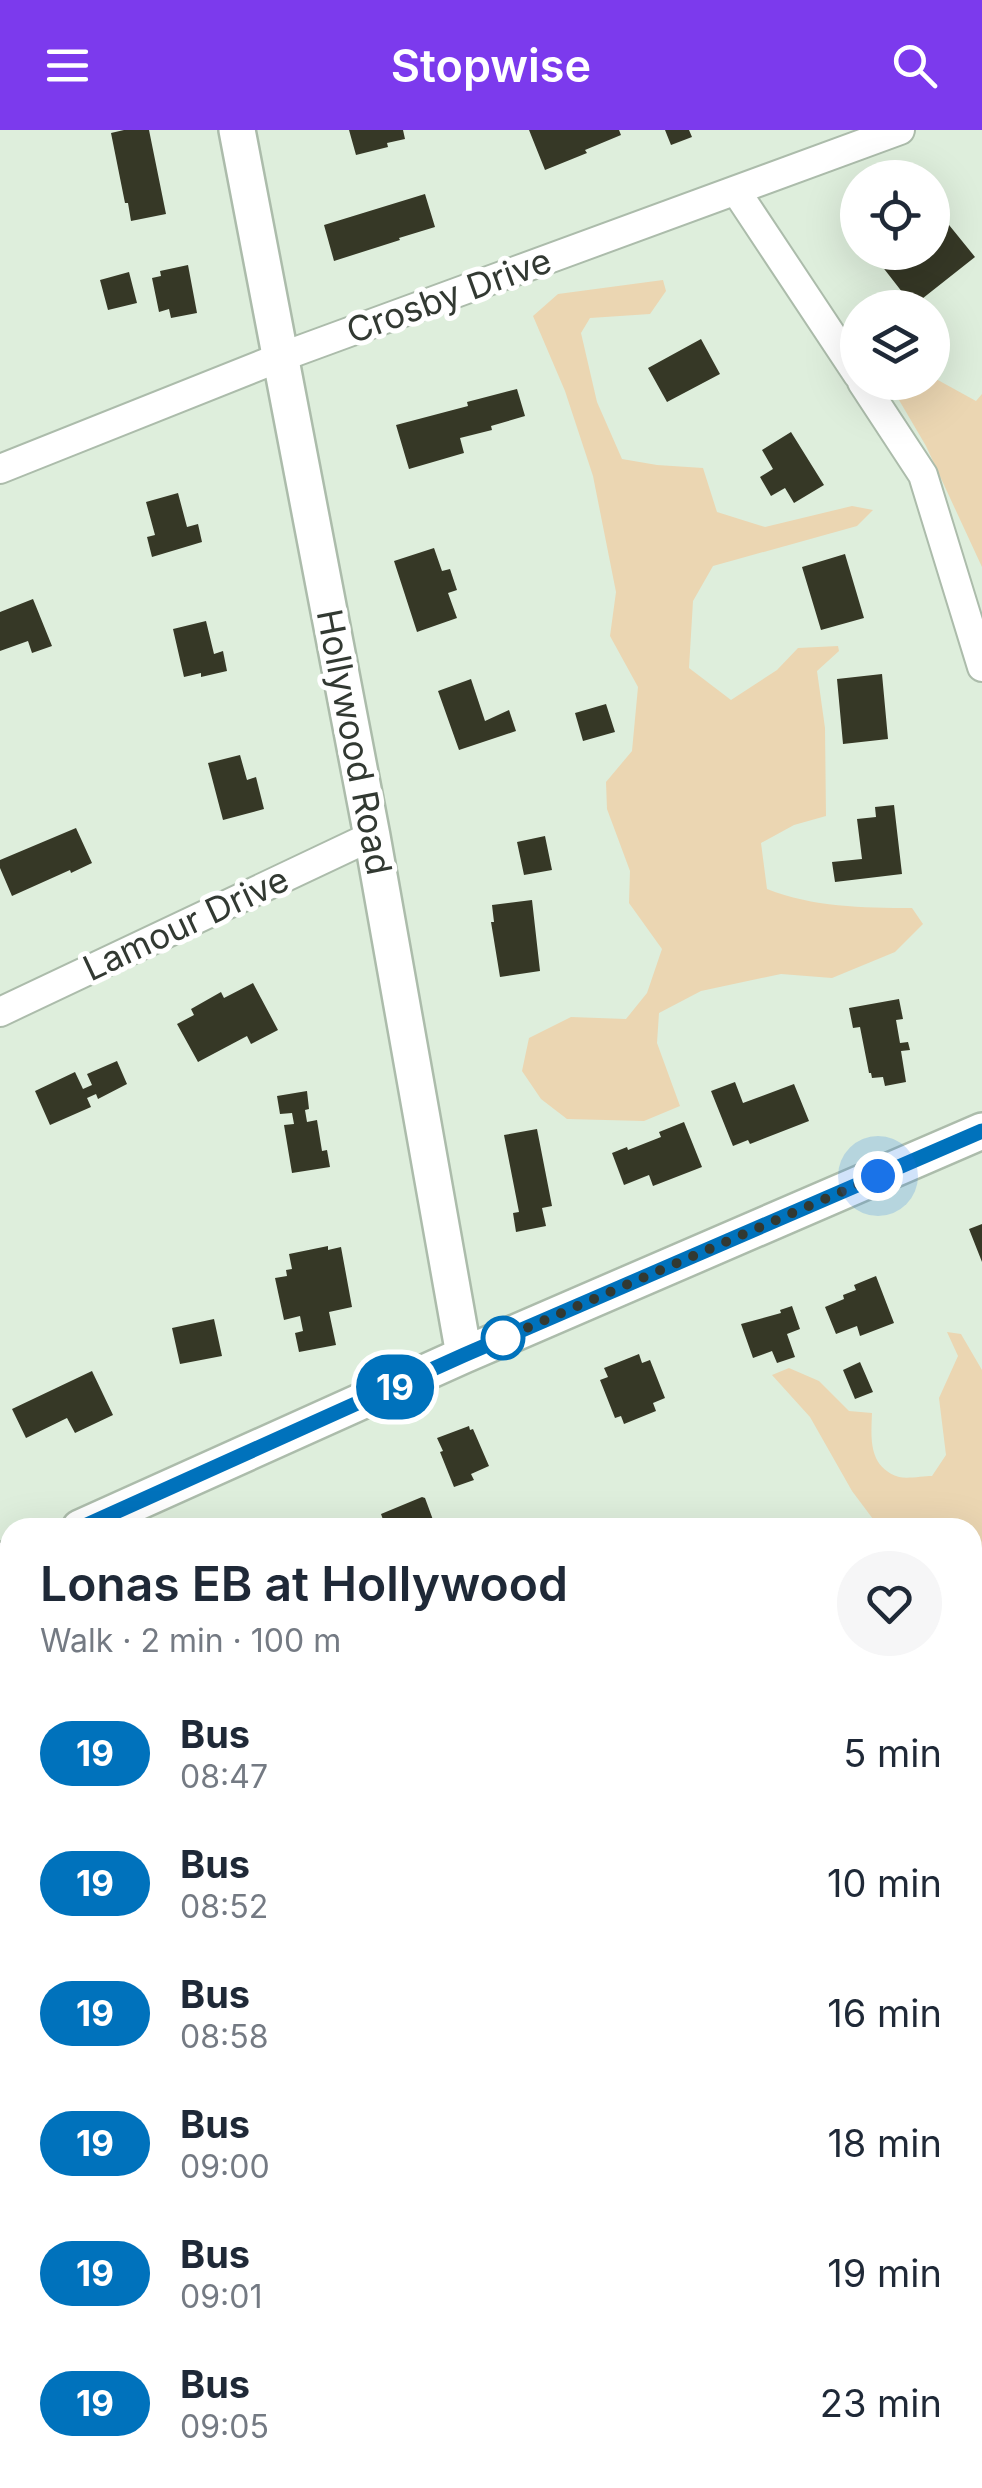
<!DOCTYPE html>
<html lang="en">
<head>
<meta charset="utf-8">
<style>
  :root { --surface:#fff; --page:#f6f6f7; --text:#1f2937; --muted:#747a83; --accent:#7c3aed }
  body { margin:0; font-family:Inter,sans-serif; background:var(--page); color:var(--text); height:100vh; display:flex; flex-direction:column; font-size:38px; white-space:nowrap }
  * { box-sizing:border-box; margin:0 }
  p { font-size:32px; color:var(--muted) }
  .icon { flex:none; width:55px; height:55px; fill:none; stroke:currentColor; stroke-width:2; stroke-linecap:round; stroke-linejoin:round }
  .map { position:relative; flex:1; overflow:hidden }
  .drawer { position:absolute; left:0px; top:1388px; width:982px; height:972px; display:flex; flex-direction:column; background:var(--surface); border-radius:30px 30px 0 0; box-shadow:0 10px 40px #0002 }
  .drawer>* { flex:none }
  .badge { padding:0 20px; border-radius:32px; font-size:35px; line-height:65px }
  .controls { position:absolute; left:840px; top:30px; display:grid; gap:20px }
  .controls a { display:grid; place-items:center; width:110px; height:110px; border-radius:50%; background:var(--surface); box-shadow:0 10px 40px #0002; font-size:50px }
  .you { position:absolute; width:50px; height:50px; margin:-25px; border:8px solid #fff; border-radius:50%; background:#1a73e8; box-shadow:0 0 0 15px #1a73e833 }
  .map>.badge { position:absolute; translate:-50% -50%; box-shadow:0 0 0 5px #fff }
  .round { display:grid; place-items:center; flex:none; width:105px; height:105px; border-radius:52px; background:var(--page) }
  .head { display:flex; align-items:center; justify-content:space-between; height:170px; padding:0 40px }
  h1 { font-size:48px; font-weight:600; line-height:75px }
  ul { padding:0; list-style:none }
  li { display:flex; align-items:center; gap:30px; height:130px; padding:0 40px }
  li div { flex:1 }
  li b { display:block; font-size:38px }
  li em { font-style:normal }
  li .badge { min-width:110px; font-weight:700; text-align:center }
  header { display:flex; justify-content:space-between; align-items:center; height:130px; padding:0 40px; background:var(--accent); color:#fff; font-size:45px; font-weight:600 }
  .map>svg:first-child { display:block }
  .green { fill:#ebd6b2 }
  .building { fill:#363826 }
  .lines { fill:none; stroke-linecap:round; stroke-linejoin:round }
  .service-casing { stroke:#acbcab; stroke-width:19 }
  .minor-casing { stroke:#acbcab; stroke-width:32 }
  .tertiary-casing { stroke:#acbcab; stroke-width:40 }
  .service { stroke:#fff; stroke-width:14 }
  .minor { stroke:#fff; stroke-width:28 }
  .tertiary { stroke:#fff; stroke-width:35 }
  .line-casing { stroke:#fff; stroke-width:22 }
  .line { stroke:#0072bc; stroke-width:15 }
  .walk { stroke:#323932; stroke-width:10; stroke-dasharray:0 18 }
  .stop-dot { fill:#fff; stroke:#0072bc; stroke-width:5 }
  .labels { text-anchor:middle; stroke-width:10; stroke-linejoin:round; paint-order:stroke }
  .street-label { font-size:35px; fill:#323932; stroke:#fff }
</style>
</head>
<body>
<header><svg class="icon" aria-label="menu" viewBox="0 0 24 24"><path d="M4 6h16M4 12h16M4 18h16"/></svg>Stopwise<svg class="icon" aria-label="search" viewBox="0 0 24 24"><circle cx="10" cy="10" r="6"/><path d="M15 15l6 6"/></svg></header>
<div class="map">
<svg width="982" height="2358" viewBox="0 0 982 2358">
  <rect width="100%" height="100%" fill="#deeedc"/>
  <!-- green -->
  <path class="green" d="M663,150L666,161L650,184L590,188L581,203L597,272L622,329L657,335L703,338L717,382L765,397L852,376L873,380L857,396L713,436L693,471L689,538L731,570L777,540L798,518L838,516L839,521L817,541L825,598L826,686L794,695L761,713L767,759C813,777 862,778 912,778L923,794L895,822L832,848L781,844L701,861L659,883L657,913L680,976L644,991L567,989L541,969L522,941L529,908L571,887L626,889L647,863L662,819L629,773L630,741L607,679L606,652L632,621L638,557L610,506L616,462L593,346L565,261L533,186L558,164Z
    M933,244L936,249L976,271L982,264V437L926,316L889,253L932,252Z
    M947,1202L961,1204L982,1240V1682L972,1658V1398L879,1397L852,1361L810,1287L772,1245L789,1238L819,1251L849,1281L872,1283C871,1308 868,1337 899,1347C908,1349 923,1346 932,1346L946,1325L939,1268L958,1226Z"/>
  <!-- building -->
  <path class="building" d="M124,0H149L166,84L131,91L128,73H125L111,3Z
    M349,0H403L405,9L387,13L388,17L356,25Z
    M529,0H619L621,5L585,20L587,23L545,40Z
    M665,0H689L692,7L671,15Z
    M425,64L435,97L399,108L400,110L334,131L324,95Z
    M945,90L975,127L913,176L871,122H932V99Z
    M188,135L197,183L171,188L169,179L159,182L152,148L161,146L160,141Z
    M129,142L137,173L108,180L100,150Z
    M701,209L720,244L667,272L648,238Z
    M517,259L525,286L491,296L492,300L460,308L464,323L409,339L396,295L468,276L467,272Z
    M791,302L824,355L794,373L785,358L771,366L760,347L773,339L762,320Z
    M178,363L187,397L198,394L202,412L152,427L147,407L155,405L146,372Z
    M434,418L442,441L450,439L457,460L448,463L457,488L417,502L394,431Z
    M845,424L864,488L821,500L802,437Z
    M33,469L52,516L32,523L28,511L0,521V482Z
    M206,491L214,524L223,521L227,541L201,547V543L184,547L173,499Z
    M882,544L888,609L843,614L837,549Z
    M471,549L485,591L509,580L516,601L459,620L438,561Z
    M606,574L615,602L583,611L575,583Z
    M240,625L247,650L256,647L264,679L223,690L208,633Z
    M894,675L902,744L835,752L832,732L862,729L857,689L876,687L875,677Z
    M76,698L92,733L71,743L70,740L12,766L0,738V730Z
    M545,706L552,740L524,745L517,712Z
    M532,770L540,841L500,847L491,792H494L492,775Z
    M253,853L278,900L251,914L247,906L198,932L177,894L194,885L191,879L221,862L224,868Z
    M899,869L903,889L896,890L900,913L908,912L910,920L901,921L906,952L885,956L883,947L872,948L871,943H869L860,897L853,898L849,878Z
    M117,931L127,954L98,969L96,964L87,968L91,977L50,995L35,961L75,942L83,959L92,955L87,944Z
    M735,952L743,973L794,954L809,991L750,1014L748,1010L733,1016L711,961Z
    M307,961L309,979L305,980L307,992L317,990L322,1021L327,1020L330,1037L292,1043L284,995L294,994L292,983L280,984L277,966Z
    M684,992L702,1037L653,1056L649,1045L624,1055L612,1023L627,1017L628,1020L661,1007L659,1002Z
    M537,999L552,1076L542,1078L546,1096L516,1102L513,1083L519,1082L504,1005Z
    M982,1094V1132L969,1099Z
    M328,1116V1120L341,1117L352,1177L329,1182L336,1215L299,1222L295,1203L303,1201L300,1186L284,1190L275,1148L287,1146L286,1140L292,1139L289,1124Z
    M876,1146L894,1193L860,1206L857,1196L836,1204L825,1177L844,1169L843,1165L856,1160L854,1155Z
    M792,1176L800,1199L787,1204L795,1227L777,1233L772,1221L753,1228L741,1194L781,1183L780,1180Z
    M214,1189L222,1226L180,1234L172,1198Z
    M639,1224L642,1233L650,1230L665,1268L653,1273L656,1281L624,1294L621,1286L615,1288L600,1250L608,1247L604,1238Z
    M860,1232L873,1262L855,1269L843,1240Z
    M92,1241L113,1285L75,1303L67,1288L26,1308L12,1279Z
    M469,1296L470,1300L473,1299L489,1336L471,1344L474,1350L454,1357L440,1322L443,1321L437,1308Z
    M422,1367L425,1368L436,1398H386L381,1384Z
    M10,1483V1587L0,1591V1488Z
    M982,1769V1860L972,1837V1772Z
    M982,2014V2085L972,2088V2017Z"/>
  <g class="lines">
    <defs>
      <path id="service" d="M543,2350L558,2358"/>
      <path id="minor" d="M736,61L858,245
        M862,252L923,345L982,537
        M0,339L281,227L900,0
        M0,882L372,706
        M972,1968L982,1964
        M972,2156L982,2159
        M396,2350V2358
        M68,2358L86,2350"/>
      <path id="tertiary" d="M237,0L372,706L464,1225
        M80,1398L464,1225L982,1001
        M0,1432L10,1428"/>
    </defs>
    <!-- service casing -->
    <use href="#service" class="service-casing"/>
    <!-- minor casing -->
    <use href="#minor" class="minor-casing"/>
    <!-- tertiary casing -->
    <use href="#tertiary" class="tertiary-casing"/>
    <!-- service -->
    <use href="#service" class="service"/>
    <!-- minor -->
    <use href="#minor" class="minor"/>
    <!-- tertiary -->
    <use href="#tertiary" class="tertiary"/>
  </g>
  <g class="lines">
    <defs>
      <path id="line" d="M80,1398L464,1225L982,1001"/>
    </defs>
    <!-- line casing -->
    <use href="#line" class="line-casing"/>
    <!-- line -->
    <use href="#line" class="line"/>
    <!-- walk -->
    <path class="walk" d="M503,1208L499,1210L878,1046"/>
  </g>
  <!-- markers -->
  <circle class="stop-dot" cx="503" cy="1208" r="20"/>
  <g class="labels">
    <!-- street labels -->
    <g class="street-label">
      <text transform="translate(449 166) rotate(-20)" y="12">Crosby Drive</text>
      <text transform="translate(354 612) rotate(79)" y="12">Hollywood Road</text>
      <text transform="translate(186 794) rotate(-25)" y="12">Lamour Drive</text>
    </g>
  </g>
</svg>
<div class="controls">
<a><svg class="icon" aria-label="locate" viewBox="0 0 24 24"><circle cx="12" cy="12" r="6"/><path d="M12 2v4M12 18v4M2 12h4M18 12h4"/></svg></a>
<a><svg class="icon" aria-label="layers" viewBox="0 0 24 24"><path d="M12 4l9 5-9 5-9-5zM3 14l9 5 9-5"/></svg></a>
</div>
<div class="you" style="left:878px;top:1046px"></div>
<b class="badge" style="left:395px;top:1257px;background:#0072bc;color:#fff">19</b>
<section class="drawer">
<div class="head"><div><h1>Lonas EB at Hollywood</h1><p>Walk · 2 min · 100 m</p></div><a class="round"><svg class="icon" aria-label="heart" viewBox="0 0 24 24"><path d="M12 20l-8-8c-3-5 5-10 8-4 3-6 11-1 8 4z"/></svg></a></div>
<ul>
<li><span class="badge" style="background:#0072bc;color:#fff">19</span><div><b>Bus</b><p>08:47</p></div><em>5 min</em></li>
<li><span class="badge" style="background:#0072bc;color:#fff">19</span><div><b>Bus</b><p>08:52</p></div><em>10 min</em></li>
<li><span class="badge" style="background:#0072bc;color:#fff">19</span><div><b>Bus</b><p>08:58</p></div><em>16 min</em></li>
<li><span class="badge" style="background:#0072bc;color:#fff">19</span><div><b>Bus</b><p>09:00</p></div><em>18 min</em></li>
<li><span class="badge" style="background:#0072bc;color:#fff">19</span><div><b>Bus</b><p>09:01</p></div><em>19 min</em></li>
<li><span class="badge" style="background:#0072bc;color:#fff">19</span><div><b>Bus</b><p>09:05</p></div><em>23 min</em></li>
</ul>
</section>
</div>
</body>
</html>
